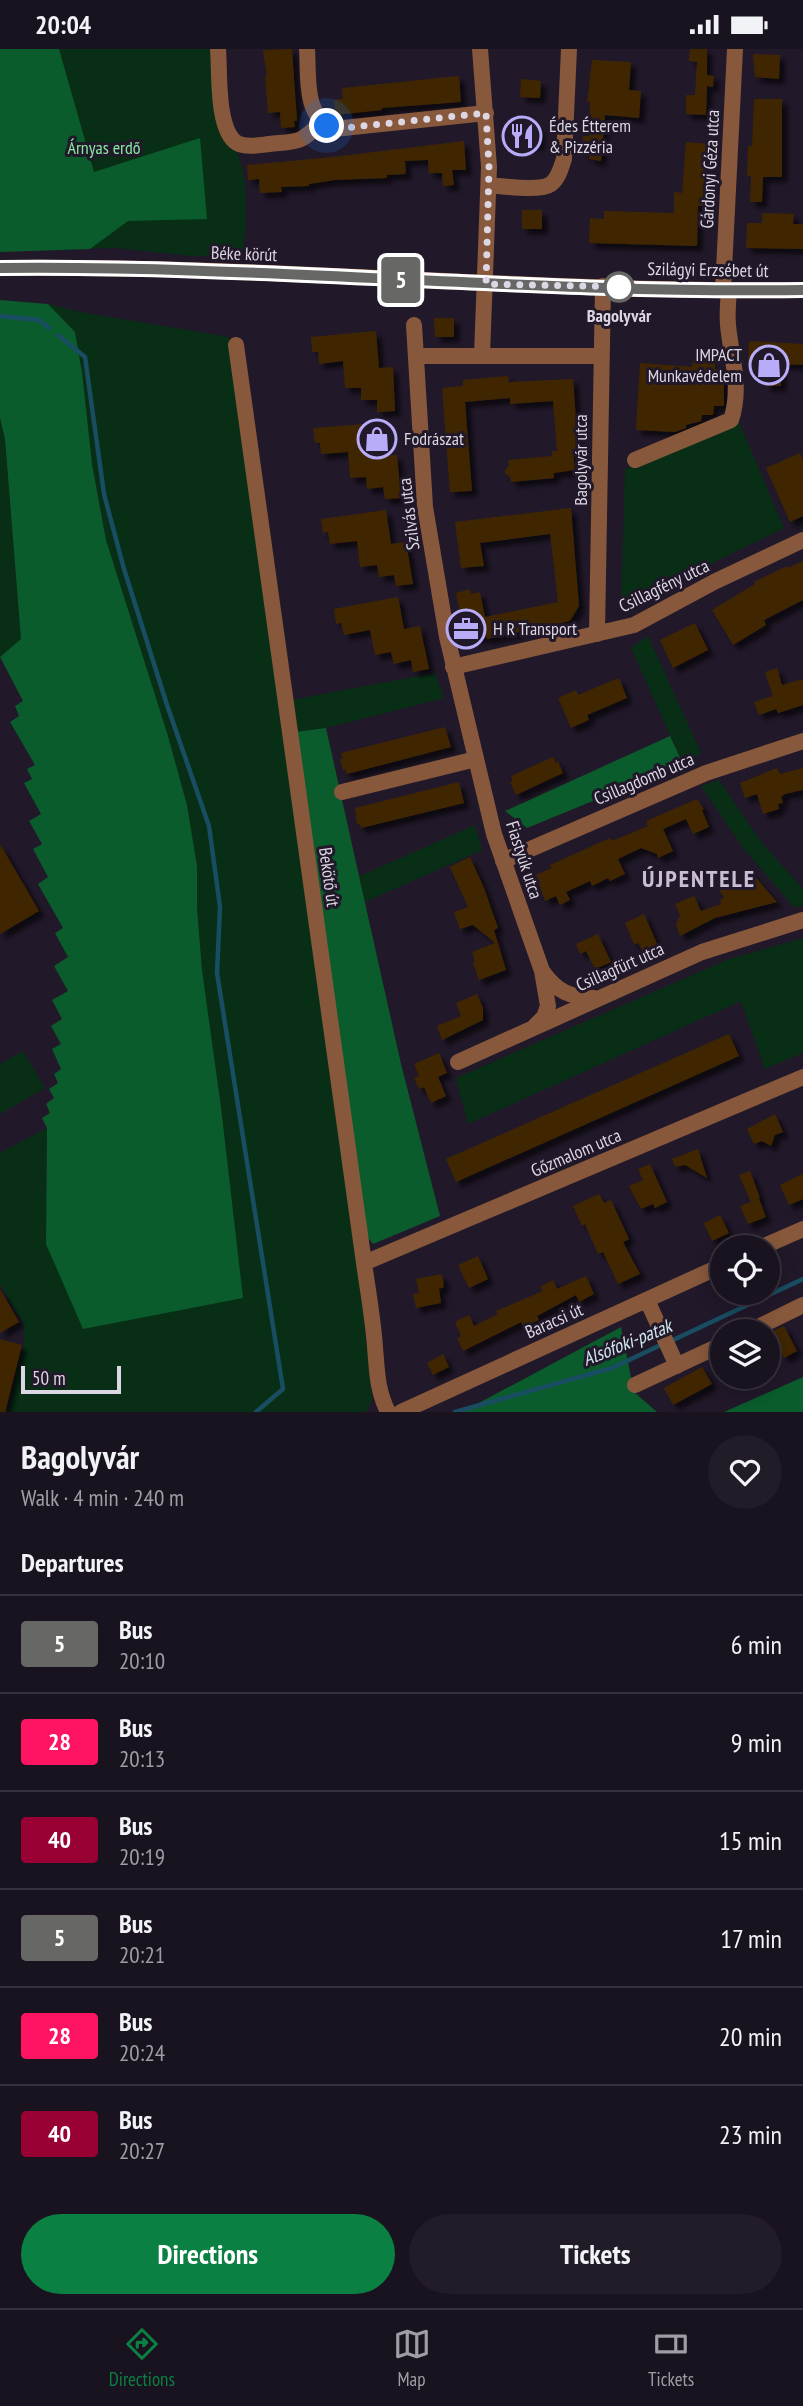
<!DOCTYPE html>
<html lang="en">
<head>
<meta charset="utf-8">
<style>
  :root { --surface:#19121f; --page:#221b28; --text:#f1f3f6; --muted:#9f9ea4; --line:#37323d; --accent:#0b8043 }
  body { margin:0; font-family:"PT Sans Narrow",sans-serif; background:var(--page); color:var(--text); height:100vh; display:flex; flex-direction:column; font-size:26px; white-space:nowrap }
  * { box-sizing:border-box; margin:0 }
  p { font-size:23px; color:var(--muted) }
  .icon { flex:none; width:38px; height:38px; fill:none; stroke:currentColor; stroke-width:2; stroke-linecap:round; stroke-linejoin:round }
  .map { position:relative; height:1363px; overflow:hidden }
  .details { display:flex; flex-direction:column; background:var(--surface); flex:1 }
  .details>* { flex:none }
  .badge { padding:0 14px; border-radius:5px; font-size:24px; line-height:46px }
  .tools { position:absolute; left:710px; top:1186px; display:grid; gap:14px }
  .tools a { display:grid; place-items:center; width:70px; height:70px; border-radius:50%; background:var(--surface); box-shadow:0 4px 18px #0003,0 0 0 2px var(--line); font-size:35px }
  .scale { position:absolute; left:21px; bottom:18px; width:100px; box-sizing:border-box; padding-left:7px; border:4px solid #ddd7e3; border-top:0; font-size:19px; line-height:24px; white-space:nowrap; color:#ddd7e3; -webkit-text-stroke:5px #211829; paint-order:stroke }
  .you { position:absolute; width:35px; height:35px; margin:-18px; border:5px solid #fff; border-radius:50%; background:#1a73e8; box-shadow:0 0 0 10px #1a73e833 }
  .map>.badge { position:absolute; translate:-50% -50%; box-shadow:0 0 0 4px #fff }
  h2 { padding:0 21px; font-size:26px; line-height:63px }
  .round { display:grid; place-items:center; flex:none; width:74px; height:74px; border-radius:37px; background:var(--page) }
  .headline { display:flex; align-items:center; justify-content:space-between; height:119px; padding:0 21px }
  h1 { font-size:33px; font-weight:800; line-height:52px }
  .primary-button { display:flex; gap:14px; margin-top:auto; padding:14px 21px }
  .primary-button a { flex:1; height:80px; border-radius:42px; background:var(--accent); color:#fff; font-size:28px; font-weight:800; line-height:80px; text-align:center }
  .primary-button a+a { background:var(--page); color:var(--text) }
  ul { padding:0; list-style:none }
  li { display:flex; align-items:center; gap:21px; height:98px; padding:0 21px; border-top:2px solid var(--line) }
  li div { flex:1 }
  li b { display:block; font-size:26px }
  li em { font-style:normal }
  li .badge { min-width:77px; font-weight:700; text-align:center }
  .status { display:flex; justify-content:space-between; align-items:center; height:49px; padding:0 35px; background:var(--surface); direction:ltr }
  .status svg { height:19px; fill:currentColor }
  .tab-bar { display:flex; justify-content:space-around; align-items:center; height:98px; border-top:2px solid var(--line); background:var(--surface); font-size:19px; color:var(--muted) }
  .tab-bar a { display:grid; justify-items:center; gap:4px }
  .tab-bar .current { color:var(--accent) }
  .map>svg:first-child { display:block }
  .green { fill:#082f16 }
  .forest { fill:#0a5c2c }
  .lines { fill:none; stroke-linecap:round; stroke-linejoin:round }
  .stream { stroke:#194d61; stroke-width:4.5 }
  .building { fill:#402700; filter:url(#shadow) }
  .minor { stroke:#87583b; stroke-width:16 }
  .line-casing { stroke:#fff; stroke-width:16 }
  .line { stroke:#676765; stroke-width:10 }
  .walk { stroke:#ddd7e3; stroke-width:7; stroke-dasharray:0 12.6 }
  .stop-dot { fill:#fff; stroke:#676765; stroke-width:3.5 }
  .labels { text-anchor:middle; stroke-width:6; stroke-linejoin:round; paint-order:stroke }
  .poi-label { font-size:18px; fill:#ddd7e3; stroke:#211829; text-anchor:start }
  .park-label { font-size:18px; fill:#87e8a0; stroke:#211829 }
  .street-label { font-size:18px; fill:#ddd7e3; stroke:#211829 }
  .stop-label { font-size:18px; font-weight:bold; fill:#ddd7e3; stroke:#211829 }
  .water-label { font-size:19px; font-style:italic; fill:#d1e7f1; stroke:#211829 }
  .district-label { font-size:24px; font-weight:bold; letter-spacing:2px; fill:#c9bed5; stroke:#211829 }
</style>
</head>
<body>
<div class="status"><b>20:04</b><svg viewBox="0 0 49 12"><path d="M0 12V9h3v3zM5 12V6h3v6zM10 12V3h3v9zM15 12V0h3v12zM26 1h20v11H26zM47 4h2v5h-2z"/></svg></div>
<div class="map">
<svg width="803" height="1363" viewBox="0 0 803 1363">
  <defs>
    <filter id="shadow"><feDropShadow dx="5.5" dy="5.5" stdDeviation="2" flood-color="#0009"/></filter>
  </defs>
  <rect width="100%" height="100%" fill="#211829"/>
  <!-- green -->
  <path class="green" d="M0,0H212L218,81C223,87 229,91 233,97C251,123 246,176 243,206L193,207L116,199L31,201Z
    M48,255L85,264L229,288L361,1236L372,1350L368,1361L363,1363H8L24,1296L23,1274L0,1235V1104L47,1079L46,1195L242,1249L221,1058L202,921L197,859V817L187,756L168,687L106,492L92,415L82,323L75,283Z
    M0,369L5,390L21,590L0,608Z
    M739,373L784,479L718,511L631,560L621,559L625,420Z
    M648,587L701,704L683,715L631,599Z
    M435,624L444,649L326,679L295,683L291,651Z
    M719,731L762,794L803,840V856L795,859L744,800L701,737Z
    M475,776L482,801L365,853L360,827Z
    M803,889V1004L765,1020L741,952L468,1075L456,1029L727,911Z
    M23,1002L45,1039L0,1065V1015Z"/>
  <!-- forest -->
  <path class="forest" d="M0,0H59L94,123L200,89L207,170L128,172L90,200L0,203Z
    M0,251L48,255L75,283L82,323L92,415L106,491L168,687L187,756L197,817V859L202,921L221,1058L243,1249L83,1280L46,1195L47,1079L42,1069L50,1064L46,1055L54,1049L49,1040L58,1034L54,1025L61,1020L52,1000L61,995L51,977L62,970L52,951L68,942L54,917L68,908L55,884L63,879L38,835L48,828L33,800L42,795L29,772L41,765L24,734L32,730L27,720L35,716L10,673L19,667L15,657L23,652L0,608L21,590L5,390L0,369Z
    M326,679L401,1015L440,1167L373,1195L366,1186L295,683Z
    M670,687L683,715L527,779L505,762Z
    M621,1278L634,1343L657,1363H462Z
    M803,1328V1363H724Z"/>
  <g class="lines">
    <!-- stream -->
    <path class="stream" d="M0,267L39,271L49,279
      M58,286L85,308L104,445L124,520L167,656L209,777L220,858L217,924L283,1340L256,1363
      M671,1292L803,1230
      M455,1363L612,1319L663,1295"/>
  </g>
  <!-- building -->
  <path class="building" d="M292,0L297,72H294L295,78L281,79L280,63L268,64L265,27H267L263,1Z
    M690,0H707V26L714,27L713,38L707,37L706,66L686,65V46H695L697,13L689,12Z
    M753,5L780,6L779,30L755,28Z
    M592,11L631,13L629,41L641,42L639,69L605,66L601,112L589,110L590,105L582,104L583,87H589L590,53H587Z
    M459,27L461,53L382,59V61L335,66L334,51L343,50L342,39Z
    M521,30L541,32L540,49L520,48Z
    M754,50H782V128H763L762,153H750L751,127H747L748,97H752Z
    M506,77L540,78L539,96L505,95Z
    M464,92L466,121H452L454,136L443,137L442,124H429L428,111L405,112L406,125L387,126V129L335,131L309,135V137L281,138L282,143L260,144L259,130L248,131L247,116L333,108Z
    M686,93L709,95L705,157H698L697,197L589,194L590,169L604,170V162L674,164V143L682,144Z
    M522,161H542V180H522Z
    M762,164L794,165L793,175H803V200L746,199L747,174H762Z
    M434,269H454V288H435Z
    M376,282L379,319L393,318L395,362L377,363V351H361V339H345L343,312L319,315L318,303H312L311,288Z
    M749,292L803,295V316L781,315V337H765L767,319L748,314Z
    M693,312L715,314V320H724V357H714L713,366H702L701,372L686,376V379L675,383L636,381L640,314L692,318Z
    M508,327L509,333L573,330L578,399L573,400L575,421L554,424V429L511,433L510,428L504,423L509,417L508,411L552,407V402H557L553,352L510,355V349L465,353L472,442L450,443L442,339L463,337V331Z
    M378,374L381,407L397,406L401,449L385,450L383,438L367,440L366,428L350,429L348,403L321,405L320,394H315L313,379Z
    M800,404L803,411V467L790,473L766,419Z
    M571,459L579,557L570,572L487,590L486,587L474,590L464,583L456,544L470,540L471,545L480,543L485,568L558,553L550,485L480,494L484,517L461,519L455,473Z
    M386,461L391,495L406,493L413,535L396,537L394,526L379,528L377,516L360,518L357,492L330,495L328,483L323,484L321,470Z
    M803,512V551L764,571L766,576L733,596L712,561L755,535L754,533L787,517L788,519Z
    M398,548L404,580L420,577L429,620L413,623L411,611L394,615L391,603L375,606L370,581L344,586L341,574L336,575L334,560Z
    M695,574L708,601L673,619L660,591Z
    M777,619L782,636L803,630V656L778,664L776,660L759,666L754,653L773,647L765,623Z
    M619,629L627,649L587,666L589,671L571,679L558,649L576,641L578,646Z
    M445,678L451,698L347,725L345,720L343,721L340,710L343,709L341,704Z
    M553,708L556,714L558,712L563,724L516,746L510,733L513,732L511,727Z
    M777,719L780,725L803,719V741L785,745L781,748L783,754L778,755L779,760L763,765L757,745L745,749L740,734Z
    M459,733L464,754L361,779L360,775H357L355,759Z
    M697,750L704,760L702,761L709,778L693,785L686,770L663,780L673,802L658,809L657,805L641,799L618,810L625,825L610,832L608,829L592,837L590,832L566,843L570,851L560,856L556,847L545,852L536,826L552,819L550,816L610,789L612,792L648,777L646,772Z
    M0,795L39,862L0,885Z
    M470,808L484,839L498,879L494,881L506,921L479,931L473,914L475,913L472,903L495,894L473,876L460,880L454,863L468,858L450,818Z
    M751,823L777,853L715,869L680,887L676,876L680,866L675,855L694,847L701,862L721,855L720,851L724,848L717,838L726,831L732,839Z
    M644,865L658,897L643,903L638,894L634,895L625,874Z
    M598,885L611,913L595,920L586,902L580,905L576,895Z
    M477,945L483,959V971L442,991L437,977L461,967L456,954Z
    M729,985L739,1007L456,1133L446,1110Z
    M439,1004L447,1024L438,1028L446,1047L431,1054L424,1038L419,1040L414,1029L419,1027L414,1015Z
    M775,1065L783,1083L775,1086L771,1097L762,1092L754,1095L747,1080Z
    M698,1100L707,1129L685,1116L675,1118L672,1110Z
    M650,1115L667,1153L655,1159L653,1155L641,1160L629,1137L643,1131L638,1120Z
    M750,1122L760,1149L751,1153L739,1126Z
    M803,1125V1150L789,1156L780,1136Z
    M599,1145L604,1154L611,1151L629,1190L623,1193L640,1225L618,1235L603,1203L598,1205L585,1175L582,1177L573,1157Z
    M759,1150L766,1168L748,1175L740,1157Z
    M720,1166L729,1184L712,1192L704,1174Z
    M478,1207L488,1230L469,1239L458,1216Z
    M442,1225L444,1238L439,1240L441,1254L416,1259L413,1245L419,1244L416,1230Z
    M586,1227L594,1245L579,1253L576,1246L537,1267L539,1271L523,1278L521,1273L463,1302L457,1289L461,1287L455,1273L469,1266L474,1277L498,1265L496,1262L543,1242L540,1238L553,1231L557,1240Z
    M0,1240L19,1273L0,1284Z
    M784,1277L797,1302L784,1309L771,1283Z
    M0,1290L22,1296L5,1363H0Z
    M443,1305L449,1318L433,1326L427,1314Z
    M702,1318L712,1335L673,1356L664,1339Z"/>
  <g class="lines">
    <!-- minor -->
    <path class="minor" d="M218,0C220,22 216,81 237,94C246,99 260,96 269,95C300,92 299,95 322,73
      M307,0C309,28 303,67 334,80L486,64
      M480,0L489,118L482,306
      M489,136C503,137 540,143 551,135C559,129 561,118 564,110L569,0
      M0,219C268,216 535,244 803,241
      M723,241L735,0
      M414,276L425,458L447,588L494,785L542,922L548,957L544,968L535,977
      M236,296L364,1214C368,1242 373,1270 375,1298C377,1322 377,1341 388,1363
      M416,307H601
      M635,411L731,371C742,338 731,308 728,276C727,265 728,253 729,242
      M597,585L603,237
      M453,618L634,576L714,533L803,491
      M342,743L476,710
      M503,812L706,724L803,692
      M543,923C557,943 570,948 594,949
      M458,1013L702,903L803,871
      M760,1199L803,1180
      M364,1214L803,1028
      M647,1251L677,1317
      M748,1283L803,1256
      M635,1336L723,1295
      M401,1363L723,1216"/>
  </g>
  <g class="lines">
    <defs>
      <path id="line" d="M0,219C268,216 535,245 803,241"/>
    </defs>
    <!-- line casing -->
    <use href="#line" class="line-casing"/>
    <!-- line -->
    <use href="#line" class="line"/>
    <!-- walk -->
    <path class="walk" d="M327,77L334,80L486,64L489,118L486,235L627,238H619"/>
  </g>
  <!-- icons -->
  <defs>
    <symbol id="restaurant-ring" viewBox="-11 -11 22 22"><circle r="9.5" fill="#211829" stroke="#b8abf7" stroke-width="1.5"/><path d="M-5-6h1v4h1v-4h1v4h1v-4h1v5L-1.5 .5V6h-2V.5L-5-1ZM5-6V6H3V1.5H1.5Q1.5-4 5-6Z" fill="#b8abf7"/></symbol>
    <symbol id="shop-ring" viewBox="-11 -11 22 22"><circle r="9.5" fill="#211829" stroke="#b8abf7" stroke-width="1.5"/><path d="M-5-2.5h2.3a2.7 3.5 0 0 1 5.4 0H5L5.5 6h-11ZM-1.5-2.5h3a1.5 2.3 0 0 0-3 0Z" fill="#b8abf7"/></symbol>
    <symbol id="office-ring" viewBox="-11 -11 22 22"><circle r="9.5" fill="#211829" stroke="#b8abf7" stroke-width="1.5"/><path d="M-6-3h4V-5.5h4V-3h4V5H-6ZM-1-4.5V-3h2v-1.5ZM-6 0V1H6V0Z" fill="#b8abf7"/></symbol>
  </defs>
  <g fill-rule="evenodd">
    <use href="#restaurant-ring" x="500" y="65" width="44" height="44"/>
    <use href="#shop-ring" x="747" y="294" width="44" height="44"/>
    <use href="#shop-ring" x="355" y="368" width="44" height="44"/>
    <use href="#office-ring" x="444" y="558" width="44" height="44"/>
  </g>
  <!-- markers -->
  <circle class="stop-dot" cx="619" cy="238" r="14"/>
  <g class="labels">
    <!-- poi labels -->
    <g class="poi-label">
      <text x="549" y="83">Édes Étterem<tspan x="549" dy="21">&amp; Pizzéria</tspan></text>
      <text x="742" y="312" text-anchor="end">IMPACT<tspan x="742" dy="21">Munkavédelem</tspan></text>
      <text x="404" y="396">Fodrászat</text>
      <text x="493" y="586">H R Transport</text>
    </g>
    <!-- park labels -->
    <g class="park-label">
      <text x="104" y="105">Árnyas erdő</text>
    </g>
    <!-- street labels -->
    <g class="street-label">
      <text transform="translate(710 120) rotate(-87)" y="6">Gárdonyi Géza utca</text>
      <text transform="translate(244 205) rotate(2)" y="6">Béke körút</text>
      <text transform="translate(708 221) rotate(1)" y="6">Szilágyi Erzsébet út</text>
      <text transform="translate(581 411) rotate(-90)" y="6">Bagolyvár utca</text>
      <text transform="translate(409 465) rotate(-97)" y="6">Szilvás utca</text>
      <text transform="translate(664 537) rotate(-26)" y="6">Csillagfény utca</text>
      <text transform="translate(644 730) rotate(-23)" y="6">Csillagdomb utca</text>
      <text transform="translate(524 811) rotate(72)" y="6">Fiastyúk utca</text>
      <text transform="translate(329 828) rotate(82)" y="6">Bekötő út</text>
      <text transform="translate(620 918) rotate(-24)" y="6">Csillagfürt utca</text>
      <text transform="translate(576 1104) rotate(-23)" y="6">Gőzmalom utca</text>
      <text transform="translate(554 1272) rotate(-24)" y="6">Baracsi út</text>
    </g>
    <!-- stop labels -->
    <g class="stop-label">
      <text x="619" y="273">Bagolyvár</text>
    </g>
    <!-- water labels -->
    <g class="water-label">
      <text transform="translate(627 1293) rotate(-22)" y="7">Alsófoki-patak</text>
    </g>
    <!-- district labels -->
    <g class="district-label">
      <text x="699" y="838">ÚJPENTELE</text>
    </g>
  </g>
</svg>
<div class="tools">
<a><svg class="icon" aria-label="locate" viewBox="0 0 24 24"><circle cx="12" cy="12" r="6"/><path d="M12 2v4M12 18v4M2 12h4M18 12h4"/></svg></a>
<a><svg class="icon" aria-label="layers" viewBox="0 0 24 24"><path d="M12 4l9 5-9 5-9-5zM3 14l9 5 9-5"/></svg></a>
</div>
<div class="scale">50 m</div>
<div class="you" style="left:327px;top:77px"></div>
<b class="badge" style="left:401px;top:231px;background:#676765;color:#fff">5</b>
</div>
<section class="details">
<div class="headline"><div><h1>Bagolyvár</h1><p>Walk · 4 min · 240 m</p></div><a class="round"><svg class="icon" aria-label="heart" viewBox="0 0 24 24"><path d="M12 20l-8-8c-3-5 5-10 8-4 3-6 11-1 8 4z"/></svg></a></div>
<h2>Departures</h2>
<ul>
<li><span class="badge" style="background:#676765;color:#fff">5</span><div><b>Bus</b><p>20:10</p></div><em>6 min</em></li>
<li><span class="badge" style="background:#ff1464;color:#fff">28</span><div><b>Bus</b><p>20:13</p></div><em>9 min</em></li>
<li><span class="badge" style="background:#903;color:#fff">40</span><div><b>Bus</b><p>20:19</p></div><em>15 min</em></li>
<li><span class="badge" style="background:#676765;color:#fff">5</span><div><b>Bus</b><p>20:21</p></div><em>17 min</em></li>
<li><span class="badge" style="background:#ff1464;color:#fff">28</span><div><b>Bus</b><p>20:24</p></div><em>20 min</em></li>
<li><span class="badge" style="background:#903;color:#fff">40</span><div><b>Bus</b><p>20:27</p></div><em>23 min</em></li>
</ul>
<div class="primary-button"><a>Directions</a><a>Tickets</a></div>
</section>
<nav class="tab-bar">
<a class="current"><svg class="icon" aria-label="directions" viewBox="0 0 24 24"><path d="M12 3l9 9-9 9-9-9zM9 14v-3h6M13 9l2 2-2 2"/></svg>Directions</a>
<a><svg class="icon" aria-label="map" viewBox="0 0 24 24"><path d="M3 6l6-2 6 2 6-2v14l-6 2-6-2-6 2zM9 4v14M15 6v14"/></svg>Map</a>
<a><svg class="icon" aria-label="tickets" viewBox="0 0 24 24"><path d="M3 7h18v10H3zM15 7v10"/></svg>Tickets</a>
</nav>
</body>
</html>
